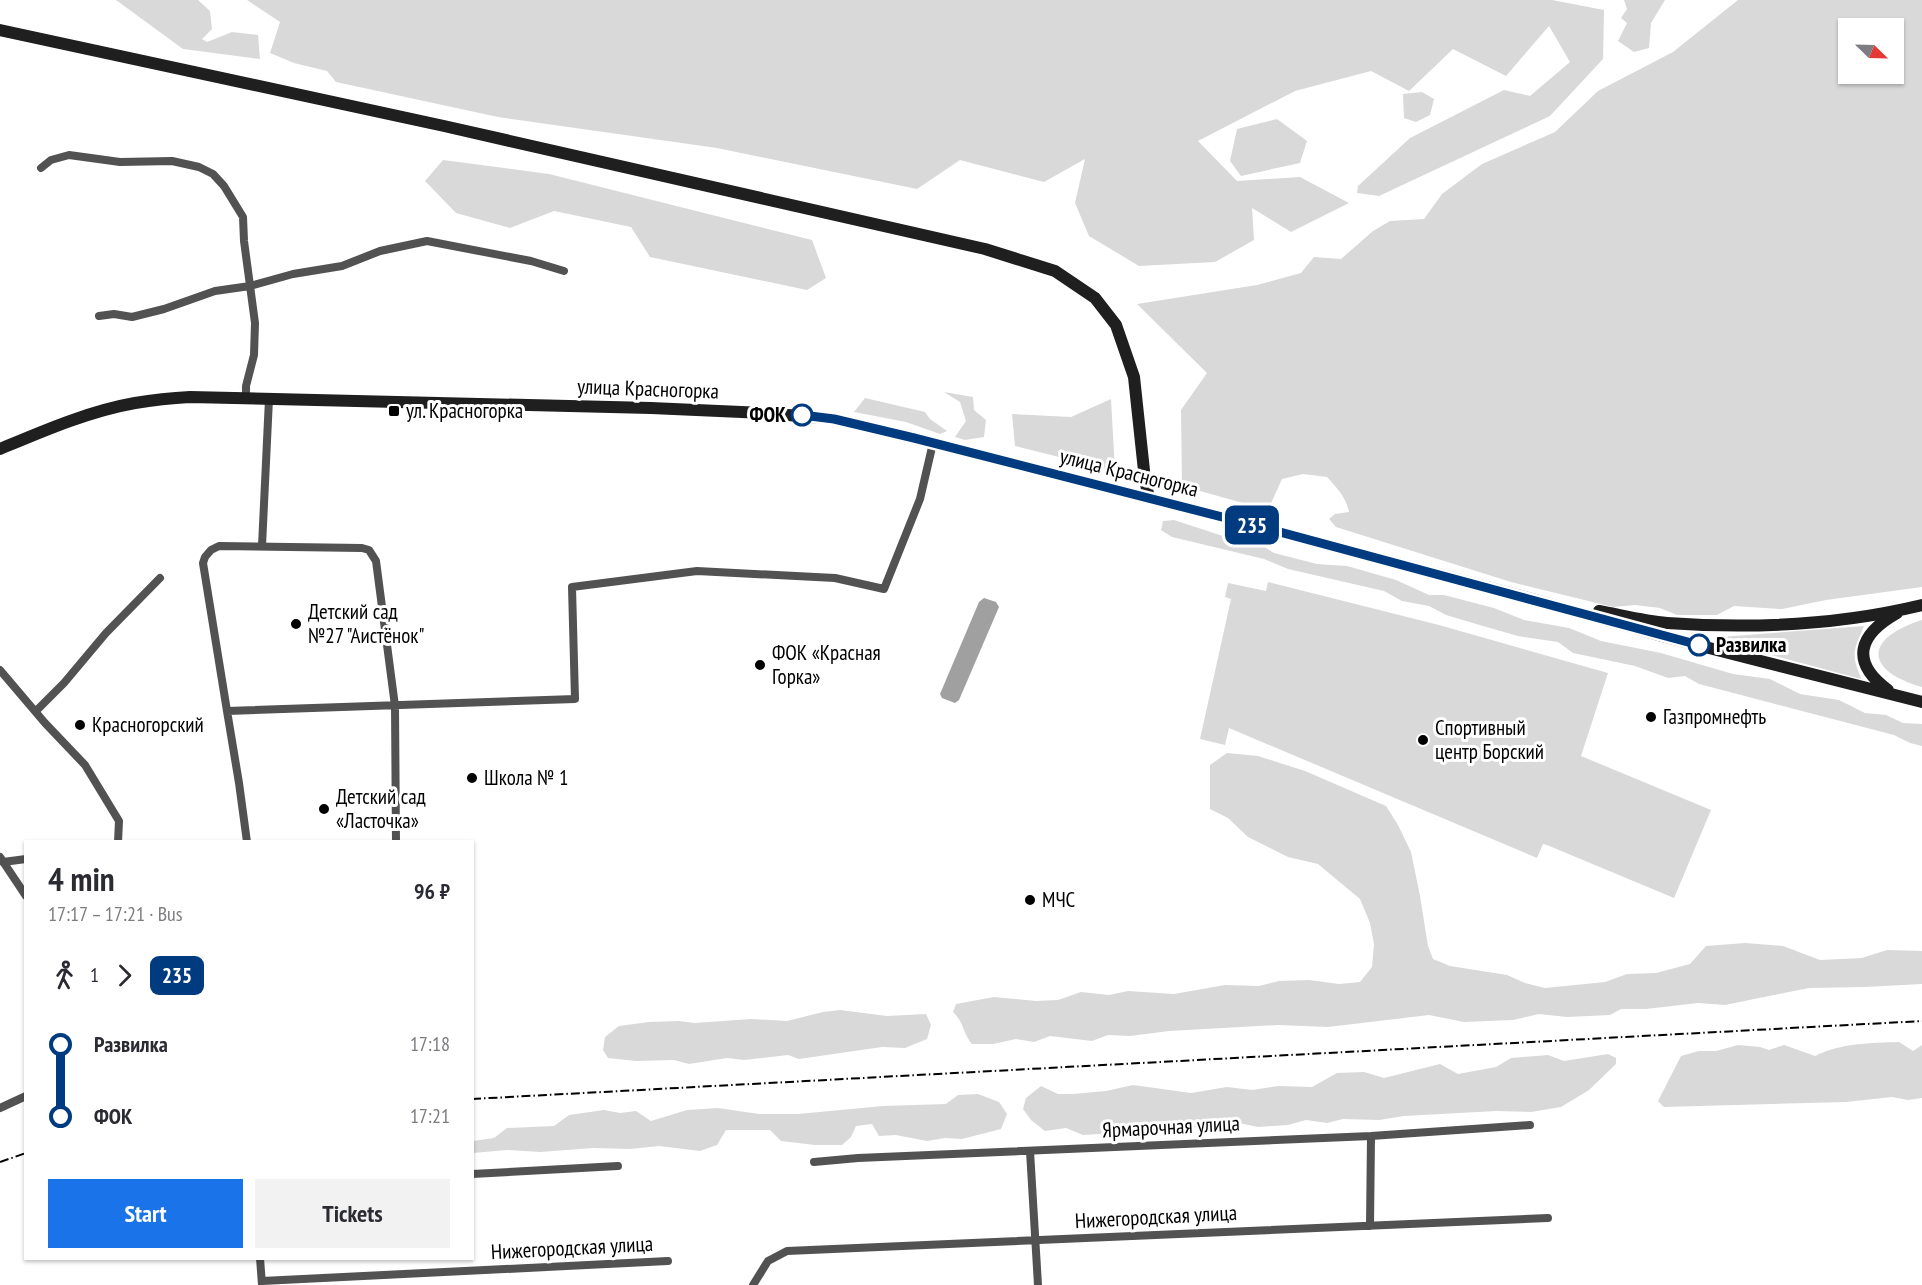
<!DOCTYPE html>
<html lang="en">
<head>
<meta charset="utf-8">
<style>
  :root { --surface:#fff; --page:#f2f2f3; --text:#2b2b33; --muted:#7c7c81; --accent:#1a73e8 }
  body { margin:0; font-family:"PT Sans Narrow",sans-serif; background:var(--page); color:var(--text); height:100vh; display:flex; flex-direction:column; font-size:22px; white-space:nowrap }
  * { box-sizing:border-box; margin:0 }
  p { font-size:20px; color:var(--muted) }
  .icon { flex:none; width:33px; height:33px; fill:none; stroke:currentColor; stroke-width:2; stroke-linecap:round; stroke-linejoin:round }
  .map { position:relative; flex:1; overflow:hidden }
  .details { position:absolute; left:24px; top:840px; width:450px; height:420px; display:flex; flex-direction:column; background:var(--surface); border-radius:0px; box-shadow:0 2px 4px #0004 }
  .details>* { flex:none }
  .badge { padding:0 12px; border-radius:9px; font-size:21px; line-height:39px }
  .needle { width:39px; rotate:113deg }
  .controls { position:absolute; left:1838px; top:18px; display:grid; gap:12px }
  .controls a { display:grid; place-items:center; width:66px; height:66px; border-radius:0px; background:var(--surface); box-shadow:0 2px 4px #0004; font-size:30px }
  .map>.badge { position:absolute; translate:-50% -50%; box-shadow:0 0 0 3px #fff }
  .legs { display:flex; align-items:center; gap:9px; height:66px; padding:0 24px; font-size:20px }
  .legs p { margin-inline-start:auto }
  .head { display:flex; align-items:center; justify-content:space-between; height:102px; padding:0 24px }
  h1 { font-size:33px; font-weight:600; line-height:45px }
  .primary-button { display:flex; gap:12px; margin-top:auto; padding:12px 24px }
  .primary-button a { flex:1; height:69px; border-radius:0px; background:var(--accent); color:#fff; font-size:24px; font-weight:600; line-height:69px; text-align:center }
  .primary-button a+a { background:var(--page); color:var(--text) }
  ul { padding:0 24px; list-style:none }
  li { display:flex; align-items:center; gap:21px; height:72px; font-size:22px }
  li i { display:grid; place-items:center; width:9px; height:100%; margin:0 8px; background:currentColor }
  li i::after { content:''; width:15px; height:15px; margin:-8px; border:4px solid; border-radius:50%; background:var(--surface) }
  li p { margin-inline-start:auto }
  li:first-child i { background:linear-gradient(#0000 50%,currentColor 0) }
  li:last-child i { background:linear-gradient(currentColor 50%,#0000 0) }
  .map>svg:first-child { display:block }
  .green { fill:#d9d9d9; fill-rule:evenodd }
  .water { fill:#a0a0a0 }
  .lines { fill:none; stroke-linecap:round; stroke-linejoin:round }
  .minor { stroke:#525252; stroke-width:8 }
  .secondary { stroke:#1f1f1f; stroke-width:12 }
  .rail { stroke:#000; stroke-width:2; stroke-dasharray:9 3 1.5 3; stroke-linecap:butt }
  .line-1-casing { stroke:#fff; stroke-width:14 }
  .line-1 { stroke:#003b80; stroke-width:9 }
  .poi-dot { fill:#000; stroke:#fff; stroke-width:2 }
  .stop-1-dot { fill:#fff; stroke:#003b80; stroke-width:3 }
  .labels { text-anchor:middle; stroke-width:6; stroke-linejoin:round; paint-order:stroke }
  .street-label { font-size:21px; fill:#000; stroke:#fff }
  .poi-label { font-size:21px; fill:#000; stroke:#fff; text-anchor:start }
  .stop-label { font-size:21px; font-weight:bold; fill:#000; stroke:#fff; text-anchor:end }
</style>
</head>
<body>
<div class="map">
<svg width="1922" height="1285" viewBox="0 0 1922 1285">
  <rect width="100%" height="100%" fill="#fff"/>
  <!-- green -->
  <path class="green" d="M116,0H198L210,11L212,29L202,39L207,42L232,32L258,35L260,59L183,49Z
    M247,0H1552L1604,10L1603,59L1550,116L1379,196L1357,193L1358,186L1410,138L1504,90L1530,96L1570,62L1549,26L1506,76L1453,49L1409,91L1371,71L1295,91L1198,141L1237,181L1300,177L1349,203L1291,232L1252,208L1254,240L1215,262L1139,266L1089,236L1075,203L1085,159L1044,182L960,160L917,189L717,148L498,117L336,82L327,71L294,63L270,53L280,22Z
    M1624,0H1665L1651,23L1649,48L1634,52L1618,41L1627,23L1621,18L1627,9Z
    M1738,0H1922V587L1826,600L1782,609L1734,606L1717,615H1677L1660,608L1635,605L1613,607L1511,582L1336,527L1329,519L1335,514L1349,512C1346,497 1337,488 1327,477L1303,474L1282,479L1268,510L1182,486L1181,410L1207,373L1137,304L1257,285L1301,273L1314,257L1341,259L1373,231L1390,221L1424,219L1442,194L1482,164L1555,132L1598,91L1673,52ZM1893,28V74H1848V28Z
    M1422,92L1434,99L1430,115L1416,122L1404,118L1403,94Z
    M1277,119L1307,141L1300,163L1241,176L1230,161L1237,129Z
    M443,160L549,174L812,240L826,278L807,290L650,257L631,227L554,211L510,228L456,213L425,181Z
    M944,392L973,397L974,410L986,420L984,437L965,440L955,437L966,421L960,402Z
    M865,398L925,412L930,419L947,431L940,434L906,422L854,412Z
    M1111,399L1115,471L1015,446L1012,414L1071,417Z
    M1174,520L1226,537L1246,538L1263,546L1274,553L1317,564L1347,566L1396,580L1429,595H1444L1494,608L1524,620L1569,628L1601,641L1661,653L1733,674L1770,679L1800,694L1839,700L1865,713L1886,715L1903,723L1922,724V746L1910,743L1894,735L1699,684L1685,676L1668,678L1635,666L1573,653L1558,642L1518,636L1483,626L1446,615L1429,606L1402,601L1384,591L1288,569L1264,559L1172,537L1161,530L1163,521Z
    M1268,582L1439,625L1608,673L1581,756L1711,810L1674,898L1547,845L1543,844L1537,858L1229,728L1225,745L1200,739L1231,599L1225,597L1228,583L1266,591Z
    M1922,620V687C1863,670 1865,638 1922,620Z
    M1864,626C1860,637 1853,647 1855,660C1856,667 1860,674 1861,679L1719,641L1720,637Z
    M1227,753L1258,756L1305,771L1386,806L1398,825L1411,852L1420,896L1428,946L1433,959L1450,966L1507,975L1525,983L1545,988L1605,982L1627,974L1656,973L1690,964L1706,946L1745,943L1783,946L1820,960L1862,958L1887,950L1922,951V984L1865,987L1809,988L1725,1005L1698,1003L1646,1009H1621L1610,1015L1567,1017L1539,1014L1513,1020L1464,1022L1429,1015L1328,1027L1278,1025L1169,1031L1130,1036L1108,1035L1092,1041L1050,1036L1034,1042L1016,1039L993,1044H972C962,1032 965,1024 953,1012L956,1004L994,997L1036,1001L1058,1000L1081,992L1109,995L1128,991L1174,994L1225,985L1259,986L1279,981L1309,980L1339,984L1360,982L1372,967L1374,944L1370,923L1360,899L1318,864L1288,857L1248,837L1228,818L1210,809V765Z
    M840,1010L887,1016L926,1014L931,1025L927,1039L905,1048L882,1047L799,1059L788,1055L744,1060L727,1058L689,1064L674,1060L636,1061L608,1058L603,1050L605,1037L619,1026L649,1022L679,1021L695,1023L751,1019L787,1021L823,1012Z
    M1899,1042L1913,1051L1922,1045V1098L1908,1100L1892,1097L1846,1102L1664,1107L1658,1101L1681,1056L1699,1051H1716L1738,1045L1760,1047L1769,1050L1784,1045L1815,1056C1841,1043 1870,1043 1899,1042Z
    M1608,1054L1616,1058V1064L1589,1090L1561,1107L1531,1112L1496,1111L1404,1116L1379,1120L1343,1119L1327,1123L1306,1120L1288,1125L1258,1127L1239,1123L1196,1128L1179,1123L1134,1132L1083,1135L1066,1128L1045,1131L1031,1120L1023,1109L1026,1098L1041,1086L1058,1094H1073L1106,1091L1133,1085L1191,1093L1227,1087L1252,1090L1278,1086L1312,1087L1337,1073L1364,1072L1384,1078L1440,1064L1458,1074L1496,1067L1511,1058L1548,1055L1564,1061Z
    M978,1094L999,1102L1007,1114L1001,1129L962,1139L945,1138L927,1141L896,1135L879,1136L872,1124L856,1126L851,1137L842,1145H815L781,1141L770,1130H726L717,1145L700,1151L659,1146L630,1149L593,1148L540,1152L507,1150L473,1153V1141L494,1138L507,1128L554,1126L569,1115L604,1110L620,1113L636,1111L651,1121L687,1110L718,1108L759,1114H798L883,1106L946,1104L958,1095Z"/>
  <!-- water -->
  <path class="water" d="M984,598L996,602L999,607L959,700L955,703L942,698L940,694L979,602Z"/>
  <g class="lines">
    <!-- minor -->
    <path class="minor" d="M41,168L51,160L69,155L120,162L172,161L199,167L213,174L224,186L243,217L244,241L255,323L254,355L246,386V398
      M99,316L114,314L132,317L164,309L215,291L250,286L293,274L342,266L380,251L427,241L531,261L564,271
      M262,546L269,399
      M0,670L45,723L85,765L119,821L118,842
      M36,711L64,683L106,633L160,578
      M227,711L203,563L205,557L211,550L219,546L362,548L369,550L376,561L395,706L396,842
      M247,842L239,783L227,711L575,699L572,587L697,571L835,578L884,589L920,499L933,443
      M0,857L26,896
      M3,862L26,859
      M0,1108L26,1096
      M1030,1151L1038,1285
      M814,1162L858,1158L1371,1136L1530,1125
      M472,1174L618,1166
      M1370,1226L1371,1136
      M260,1258L262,1285
      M262,1281L668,1261
      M753,1285L768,1261L787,1251L1548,1218"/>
    <!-- secondary -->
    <path class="secondary" d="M0,30L444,126L985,249L1055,271L1095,298L1116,325L1134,377L1145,480L1149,498
      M0,449C43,431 89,411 135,403C153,400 172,398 190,397L651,408L765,413L834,419L914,438L1269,529L1532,599L1662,636L1922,702
      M1599,611C1621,615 1644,621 1667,623C1751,629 1839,625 1922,605
      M1888,690C1850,662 1858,635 1897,613"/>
    <!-- rail -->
    <path class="rail" d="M472,1099L1922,1021
      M0,1162L26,1153"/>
  </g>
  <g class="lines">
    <defs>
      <path id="line-1" d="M802,415L834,419L914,438L1269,529L1699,645"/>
    </defs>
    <!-- line-1 casing -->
    <use href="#line-1" class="line-1-casing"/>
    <!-- line-1 -->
    <use href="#line-1" class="line-1"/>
  </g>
  <!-- markers -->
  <g class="poi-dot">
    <rect x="388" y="405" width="12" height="12" rx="3"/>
    <circle cx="296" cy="624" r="6"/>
    <circle cx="760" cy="665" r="6"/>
    <circle cx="1651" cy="717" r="6"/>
    <circle cx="80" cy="725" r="6"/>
    <circle cx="1423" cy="740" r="6"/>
    <circle cx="472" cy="778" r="6"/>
    <circle cx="324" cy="809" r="6"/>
    <circle cx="1030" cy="900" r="6"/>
  </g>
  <g class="stop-1-dot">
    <circle cx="802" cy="415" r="10"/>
    <circle cx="1699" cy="645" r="10"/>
  </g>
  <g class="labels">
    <!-- street labels -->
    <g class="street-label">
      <text transform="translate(648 389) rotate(2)" y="7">улица Красногорка</text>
      <text transform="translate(1129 473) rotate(14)" y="7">улица Красногорка</text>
      <text transform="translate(1171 1127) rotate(-3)" y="7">Ярмарочная улица</text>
      <text transform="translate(1156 1217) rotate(-3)" y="7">Нижегородская улица</text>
      <text transform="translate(572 1248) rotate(-3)" y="7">Нижегородская улица</text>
    </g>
    <!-- poi labels -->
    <g class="poi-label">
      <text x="406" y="418">ул. Красногорка</text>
      <text x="308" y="619">Детский сад<tspan x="308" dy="24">№27 "Аистёнок"</tspan></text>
      <text x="772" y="660">ФОК «Красная<tspan x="772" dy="24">Горка»</tspan></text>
      <text x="1663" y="724">Газпромнефть</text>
      <text x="92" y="732">Красногорский</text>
      <text x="1435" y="735">Спортивный<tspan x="1435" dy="24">центр Борский</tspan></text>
      <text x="484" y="785">Школа № 1</text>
      <text x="336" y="804">Детский сад<tspan x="336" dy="24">«Ласточка»</tspan></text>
      <text x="1042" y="907">МЧС</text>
    </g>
    <!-- stop labels -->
    <g class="stop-label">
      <text x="786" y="422">ФОК</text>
      <text x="1716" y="652" text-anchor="start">Развилка</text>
    </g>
  </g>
</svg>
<div class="controls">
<a><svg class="needle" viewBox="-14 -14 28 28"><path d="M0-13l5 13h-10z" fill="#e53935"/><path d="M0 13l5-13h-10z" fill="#7c7c81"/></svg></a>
</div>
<b class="badge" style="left:1252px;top:525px;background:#003b80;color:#fff">235</b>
<section class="details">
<div class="head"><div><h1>4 min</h1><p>17:17 – 17:21 · Bus</p></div><b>96 ₽</b></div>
<div class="legs"><svg class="icon" aria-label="walk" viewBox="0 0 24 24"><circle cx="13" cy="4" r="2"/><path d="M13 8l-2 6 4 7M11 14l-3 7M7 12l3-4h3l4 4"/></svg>1<svg class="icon" aria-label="forward" viewBox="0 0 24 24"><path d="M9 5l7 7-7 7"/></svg><b class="badge" style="background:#003b80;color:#fff">235</b></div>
<ul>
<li><i style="color:#003b80"></i><b>Развилка</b><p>17:18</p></li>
<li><i style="color:#003b80"></i><b>ФОК</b><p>17:21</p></li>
</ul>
<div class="primary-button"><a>Start</a><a>Tickets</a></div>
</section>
</div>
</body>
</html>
